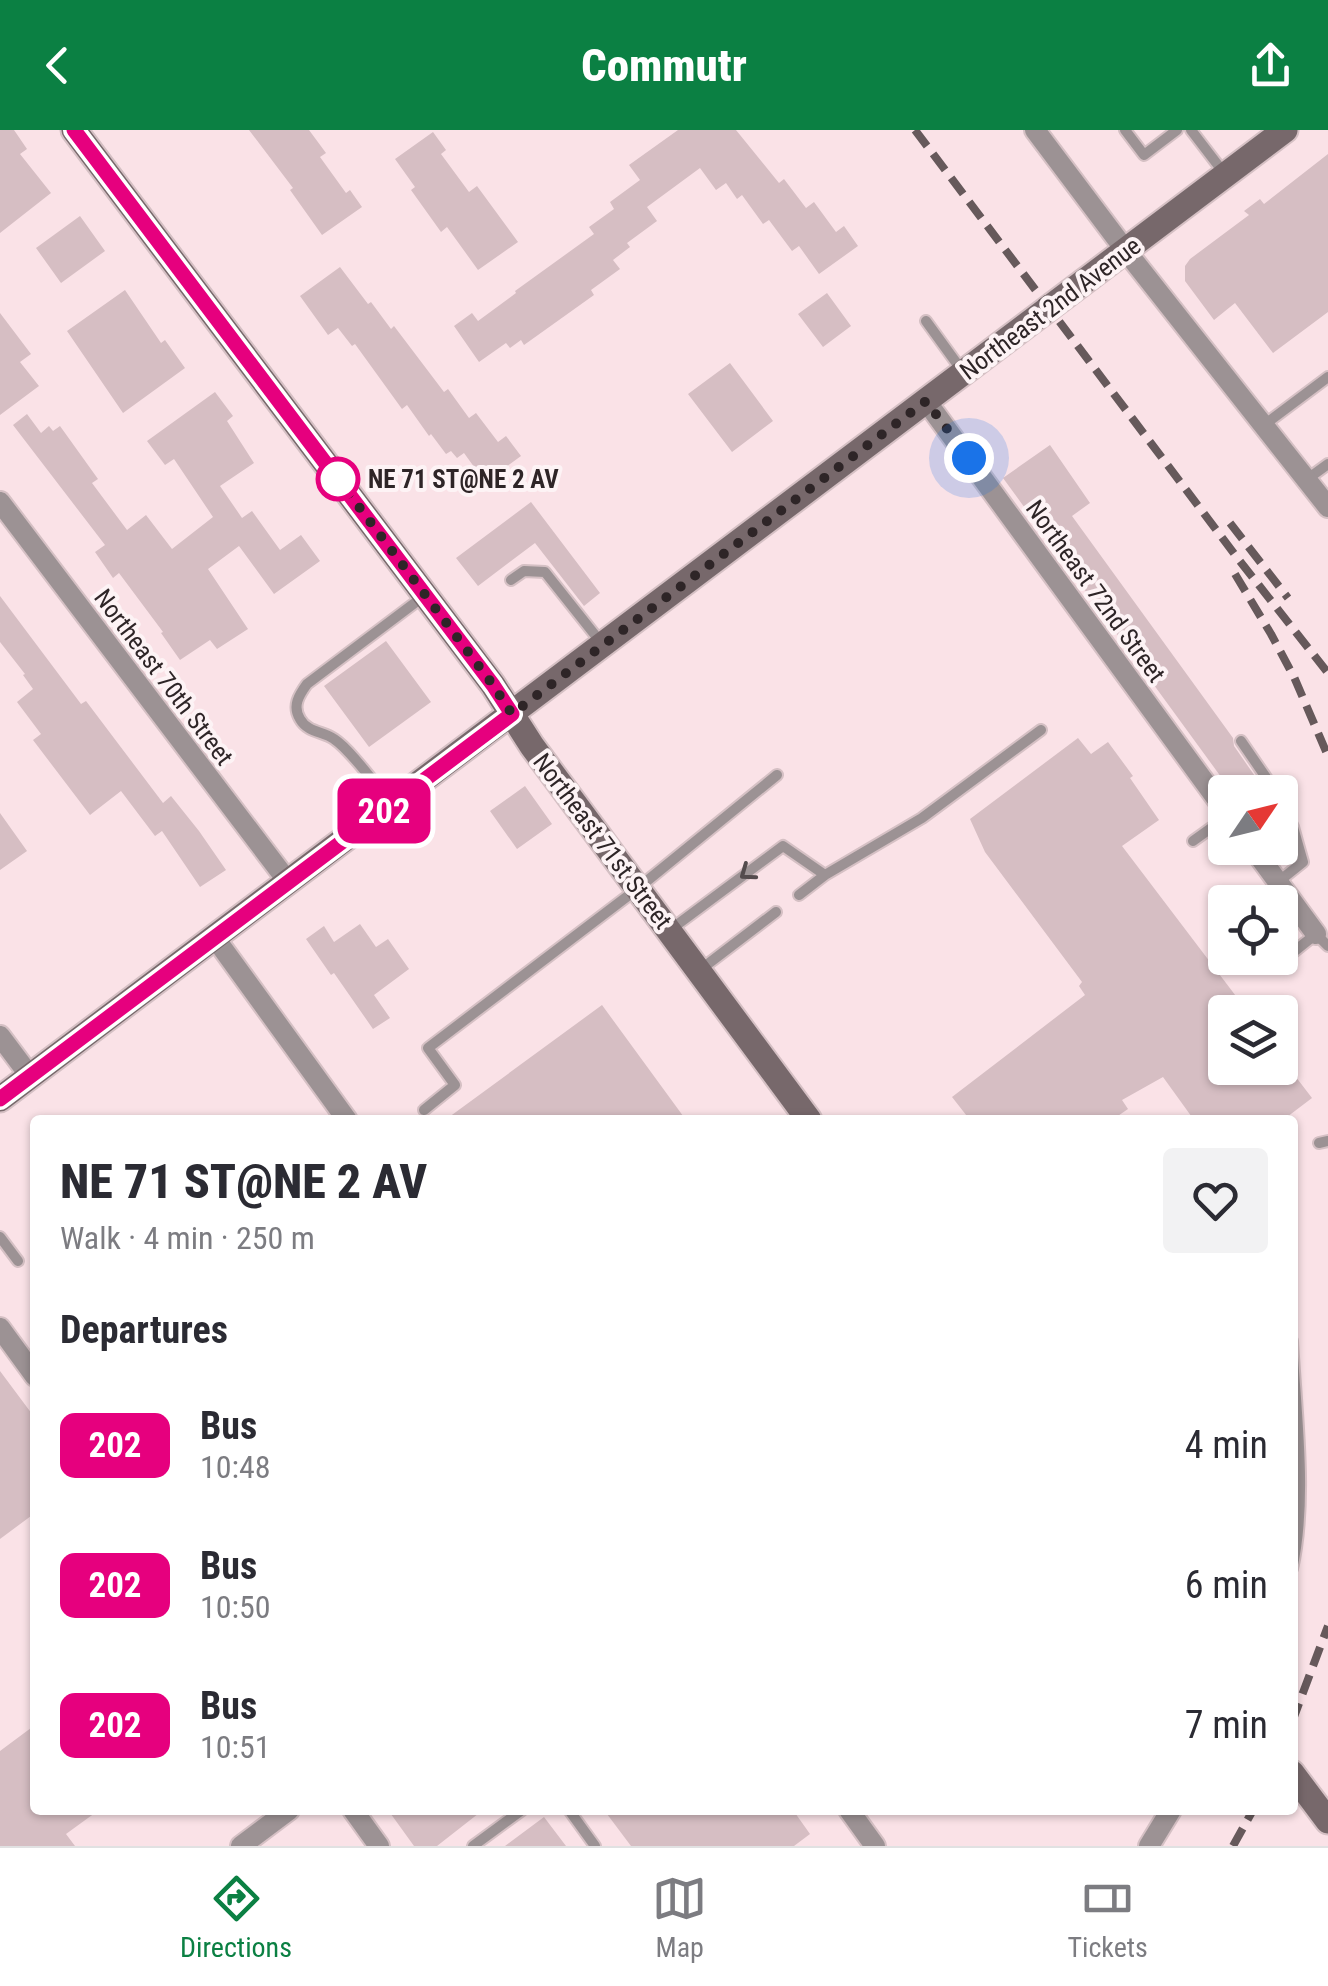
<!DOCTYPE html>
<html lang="en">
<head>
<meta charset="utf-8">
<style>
  :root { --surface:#fff; --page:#f2f2f3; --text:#2b2b33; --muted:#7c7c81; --line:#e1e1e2; --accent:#0b8043 }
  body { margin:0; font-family:"Roboto Condensed",sans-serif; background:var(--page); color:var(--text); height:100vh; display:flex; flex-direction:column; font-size:38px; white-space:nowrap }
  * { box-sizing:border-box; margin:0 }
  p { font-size:32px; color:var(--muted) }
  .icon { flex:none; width:55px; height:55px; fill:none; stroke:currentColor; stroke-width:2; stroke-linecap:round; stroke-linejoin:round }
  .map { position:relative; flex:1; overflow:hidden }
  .drawer { position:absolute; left:30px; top:985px; width:1268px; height:700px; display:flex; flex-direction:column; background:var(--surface); border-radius:10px; box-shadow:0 2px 8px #0004 }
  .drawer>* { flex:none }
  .badge { padding:0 20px; border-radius:15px; font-size:35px; line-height:65px }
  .needle { width:65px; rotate:55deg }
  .controls { position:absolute; left:1208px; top:645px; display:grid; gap:20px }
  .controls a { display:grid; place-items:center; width:90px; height:90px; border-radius:10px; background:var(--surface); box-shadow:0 2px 8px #0004; font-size:50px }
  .you { position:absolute; width:50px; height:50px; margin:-25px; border:8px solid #fff; border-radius:50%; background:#1a73e8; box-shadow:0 0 0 15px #1a73e833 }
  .map>.badge { position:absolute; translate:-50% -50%; box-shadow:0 0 0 5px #fff }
  h2 { padding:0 30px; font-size:38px; line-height:90px }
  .round { display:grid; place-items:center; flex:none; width:105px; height:105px; border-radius:10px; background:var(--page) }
  .overview { display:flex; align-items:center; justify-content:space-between; height:170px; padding:0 30px }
  h1 { font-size:48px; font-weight:800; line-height:75px }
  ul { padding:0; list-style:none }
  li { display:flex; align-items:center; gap:30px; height:140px; padding:0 30px }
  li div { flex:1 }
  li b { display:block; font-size:38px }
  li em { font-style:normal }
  li .badge { min-width:110px; font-weight:700; text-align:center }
  header { display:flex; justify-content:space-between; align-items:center; height:130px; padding:0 30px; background:var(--accent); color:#fff; font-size:45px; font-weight:800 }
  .menu { display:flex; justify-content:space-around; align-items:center; height:140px; border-top:2px solid var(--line); background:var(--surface); font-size:28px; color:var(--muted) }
  .menu a { display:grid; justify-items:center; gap:5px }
  .menu .selected { color:var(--accent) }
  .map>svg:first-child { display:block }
  .building { fill:#d6bec3 }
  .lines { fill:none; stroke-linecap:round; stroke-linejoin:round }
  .lane-casing { stroke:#d5c0c4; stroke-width:14 }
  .street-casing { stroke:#d5c0c4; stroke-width:24 }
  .secondary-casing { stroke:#d5c0c4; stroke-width:29 }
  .lane { stroke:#9c9294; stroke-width:10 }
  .street { stroke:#9c9294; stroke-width:20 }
  .secondary { stroke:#77686b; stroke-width:25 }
  .rail { stroke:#66595b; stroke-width:8; stroke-dasharray:20 10; stroke-linecap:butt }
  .oneway { stroke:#544b4d }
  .line-casing { stroke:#fff; stroke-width:22 }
  .line { stroke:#e6007e; stroke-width:15 }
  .walk { stroke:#2e2527; stroke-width:10; stroke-dasharray:0 18 }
  .stop-dot { fill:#fff; stroke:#e6007e; stroke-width:5 }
  .labels { text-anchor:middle; stroke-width:8; stroke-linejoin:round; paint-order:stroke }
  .street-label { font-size:25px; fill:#2e2527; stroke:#fdf3f5 }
  .stop-label { font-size:25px; font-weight:bold; fill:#2e2527; stroke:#fdf3f5; text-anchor:start }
</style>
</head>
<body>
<header><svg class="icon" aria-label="back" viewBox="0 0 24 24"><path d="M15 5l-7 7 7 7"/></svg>Commutr<svg class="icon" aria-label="share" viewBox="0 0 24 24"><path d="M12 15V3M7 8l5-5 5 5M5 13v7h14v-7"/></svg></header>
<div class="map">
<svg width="1328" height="1716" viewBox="0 0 1328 1716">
  <rect width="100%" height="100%" fill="#fae2e7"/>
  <!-- building -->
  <path class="building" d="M0,0H14L27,19L20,24L51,63L0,103Z
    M249,0H309L326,23L320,27L346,63L350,60L362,77L322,105L290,60L293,58Z
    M678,0H736L779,53L784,49L806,78L814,72L836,102L844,96L858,116L819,144L799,116L792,121L769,90L763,94L742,65L737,69L726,53L716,60L700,38L647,77L657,91L627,113L630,117L613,130L620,139L591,160L594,165L524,215L521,210L510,218L506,213L479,232L454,196L472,183L478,191L516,163L515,161L594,104L589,97L614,79L610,72L640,50L629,35Z
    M433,2L446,20L441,24L469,62L477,56L518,112L478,140L447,97L441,102L411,60L415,57L395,29Z
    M1328,24V182L1273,223L1235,173L1214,190L1185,151V136L1190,129L1249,85L1244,81L1260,69L1264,74Z
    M80,86L105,121L61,153L36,118Z
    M340,137L368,174L371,172L391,199L394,196L444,262L448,259L469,288L476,283L498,312L506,306L521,326L485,352L464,323L457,328L451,321L446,324L431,304L429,306L407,275L402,279L355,214L352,216L338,198L328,205L300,166Z
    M125,160L161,213L165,210L185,238L123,283L67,201Z
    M827,163L851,196L823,217L798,184Z
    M0,183L31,224L20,232L39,256L0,285Z
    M730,233L773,291L732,322L688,264Z
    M215,262L233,286L227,291L254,333L220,356L242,388L252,381L280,420L301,405L320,431L274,464L239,416L208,439L248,499L217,519L210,510L180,530L161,503L163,502L119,443L113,448L95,422L105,415L13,295L27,284L41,303L49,296L53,301L60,296L98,349L92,353L127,400L146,385L172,419L213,387L174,329L165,335L147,311Z
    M1050,315L1090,373L1072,386L1233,608L1234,616L1266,662H1232L1003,348Z
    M531,372L600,463L584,476L535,413L478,456L456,428Z
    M0,466L81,574L86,571L163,673L171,666L199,701L226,740L200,757L162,701L155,706L121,661L90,685L33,610L41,604L17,572L33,559L23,545L25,544L0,512Z
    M386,511L431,572L369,617L324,556Z
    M1078,608L1091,624L1108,612L1133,646L1130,648L1159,690L1122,716L1248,882H1225V938H1289L1312,968L1283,990H1194L1163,947L1122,970L1128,979L1112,990H970L952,967L1085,865L1079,856L1082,852L985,722L970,689Z
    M525,656L552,694L517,719L490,681Z
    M0,683L27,721L0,740Z
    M360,794L376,817L388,809L409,839L374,865L390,888L373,899L334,843L331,845L306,809L324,796L334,812Z
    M602,875L686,990H445Z
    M0,1241L35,1288V1383L0,1409Z
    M35,1595V1680H99L66,1704L75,1716H0V1621Z
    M388,1680H483L437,1716H414Z
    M604,1680H793L810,1704L794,1716H631Z
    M544,1687L566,1716H505Z"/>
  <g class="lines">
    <defs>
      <path id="lane" d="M1125,0L1144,25L1177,0
        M1191,0L1224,43
        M926,191L963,242
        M1264,295L1328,247
        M969,329L983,318
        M1306,350L1328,334
        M511,450L524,441L545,442L603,515
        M1241,611L1276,662
        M392,674C377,657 351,620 334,609C323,601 308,603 300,589C292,576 299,565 307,554L424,466
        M1193,711L1225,688
        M1278,752L1303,732L1293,697L1280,671
        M799,765L825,745L922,688L1041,600
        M670,800L783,716L825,745
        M1281,832L1316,804L1328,816
        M700,840L776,782
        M424,980L455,955L428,918L637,759L777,645
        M1319,1013L1328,1011
        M0,1107L18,1131
        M1292,1211C1296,1283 1308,1370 1292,1439
        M569,1680L595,1716
        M473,1716L522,1680"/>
      <path id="street" d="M1035,0L1126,121L1328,377
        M926,271L1225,680
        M0,372L289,753
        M1253,718L1316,804
        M215,808L347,990
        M0,906L30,946
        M0,1198L35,1246
        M353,1680L379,1716
        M849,1680L875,1716
        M241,1716L289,1680
        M1149,1716L1171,1680"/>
      <path id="secondary" d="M74,0L493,555L532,616L809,990
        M0,969L1285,0
        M1292,1643L1328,1691"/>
    </defs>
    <!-- lane casing -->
    <use href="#lane" class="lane-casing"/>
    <!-- street casing -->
    <use href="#street" class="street-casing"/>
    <!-- secondary casing -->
    <use href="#secondary" class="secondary-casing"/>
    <!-- lane -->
    <use href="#lane" class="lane"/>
    <!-- street -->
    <use href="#street" class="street"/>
    <!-- secondary -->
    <use href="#secondary" class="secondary"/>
    <!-- rail -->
    <path class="rail" d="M915,0L1239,430L1328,543
      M1230,393L1288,468
      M1235,444L1271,504L1294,547L1328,626
      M1292,1592L1328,1496
      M1233,1716L1253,1680"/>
  </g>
  <!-- one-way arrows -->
  <defs><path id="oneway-chevron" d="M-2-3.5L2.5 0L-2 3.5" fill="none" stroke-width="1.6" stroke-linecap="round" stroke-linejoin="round" transform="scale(2.5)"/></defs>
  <use class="oneway" href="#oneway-chevron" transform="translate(747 743) rotate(144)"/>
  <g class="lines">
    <defs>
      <path id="line" d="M0,969L512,584L493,555L74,0"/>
    </defs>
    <!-- line casing -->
    <use href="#line" class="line-casing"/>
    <!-- line -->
    <use href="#line" class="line"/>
    <!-- walk -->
    <path class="walk" d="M338,349L493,555L512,584L926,271L969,328"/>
  </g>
  <!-- markers -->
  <circle class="stop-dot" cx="338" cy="349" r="20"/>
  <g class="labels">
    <!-- street labels -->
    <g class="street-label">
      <text transform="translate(1050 178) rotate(-37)" y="9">Northeast 2nd Avenue</text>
      <text transform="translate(1096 461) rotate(54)" y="9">Northeast 72nd Street</text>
      <text transform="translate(164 547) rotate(53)" y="9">Northeast 70th Street</text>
      <text transform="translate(603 711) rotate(53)" y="9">Northeast 71st Street</text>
    </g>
    <!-- stop labels -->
    <g class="stop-label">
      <text x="368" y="358">NE 71 ST@NE 2 AV</text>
    </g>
  </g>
</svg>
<div class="controls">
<a><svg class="needle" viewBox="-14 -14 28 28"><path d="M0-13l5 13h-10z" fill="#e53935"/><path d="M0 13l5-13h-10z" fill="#7c7c81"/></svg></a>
<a><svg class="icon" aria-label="locate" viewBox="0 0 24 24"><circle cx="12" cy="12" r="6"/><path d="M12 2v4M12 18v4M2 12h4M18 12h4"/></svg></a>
<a><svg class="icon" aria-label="layers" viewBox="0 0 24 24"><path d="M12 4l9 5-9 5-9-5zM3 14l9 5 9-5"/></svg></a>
</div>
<div class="you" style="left:969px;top:328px"></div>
<b class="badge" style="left:384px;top:681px;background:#e6007e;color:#fff">202</b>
<section class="drawer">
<div class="overview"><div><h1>NE 71 ST@NE 2 AV</h1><p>Walk · 4 min · 250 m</p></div><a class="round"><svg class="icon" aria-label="heart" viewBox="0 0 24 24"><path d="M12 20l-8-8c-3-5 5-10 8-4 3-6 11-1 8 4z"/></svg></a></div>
<h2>Departures</h2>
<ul>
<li><span class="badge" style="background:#e6007e;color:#fff">202</span><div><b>Bus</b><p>10:48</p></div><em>4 min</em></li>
<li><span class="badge" style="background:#e6007e;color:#fff">202</span><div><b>Bus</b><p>10:50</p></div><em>6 min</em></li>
<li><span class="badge" style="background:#e6007e;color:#fff">202</span><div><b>Bus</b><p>10:51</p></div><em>7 min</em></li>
</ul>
</section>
</div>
<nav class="menu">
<a class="selected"><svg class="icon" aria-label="directions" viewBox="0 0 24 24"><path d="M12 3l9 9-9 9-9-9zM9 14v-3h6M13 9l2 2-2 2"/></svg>Directions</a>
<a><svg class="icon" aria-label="map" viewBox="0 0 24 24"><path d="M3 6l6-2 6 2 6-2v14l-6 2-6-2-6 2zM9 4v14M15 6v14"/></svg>Map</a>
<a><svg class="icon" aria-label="tickets" viewBox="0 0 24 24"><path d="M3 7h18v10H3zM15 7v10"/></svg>Tickets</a>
</nav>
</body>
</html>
